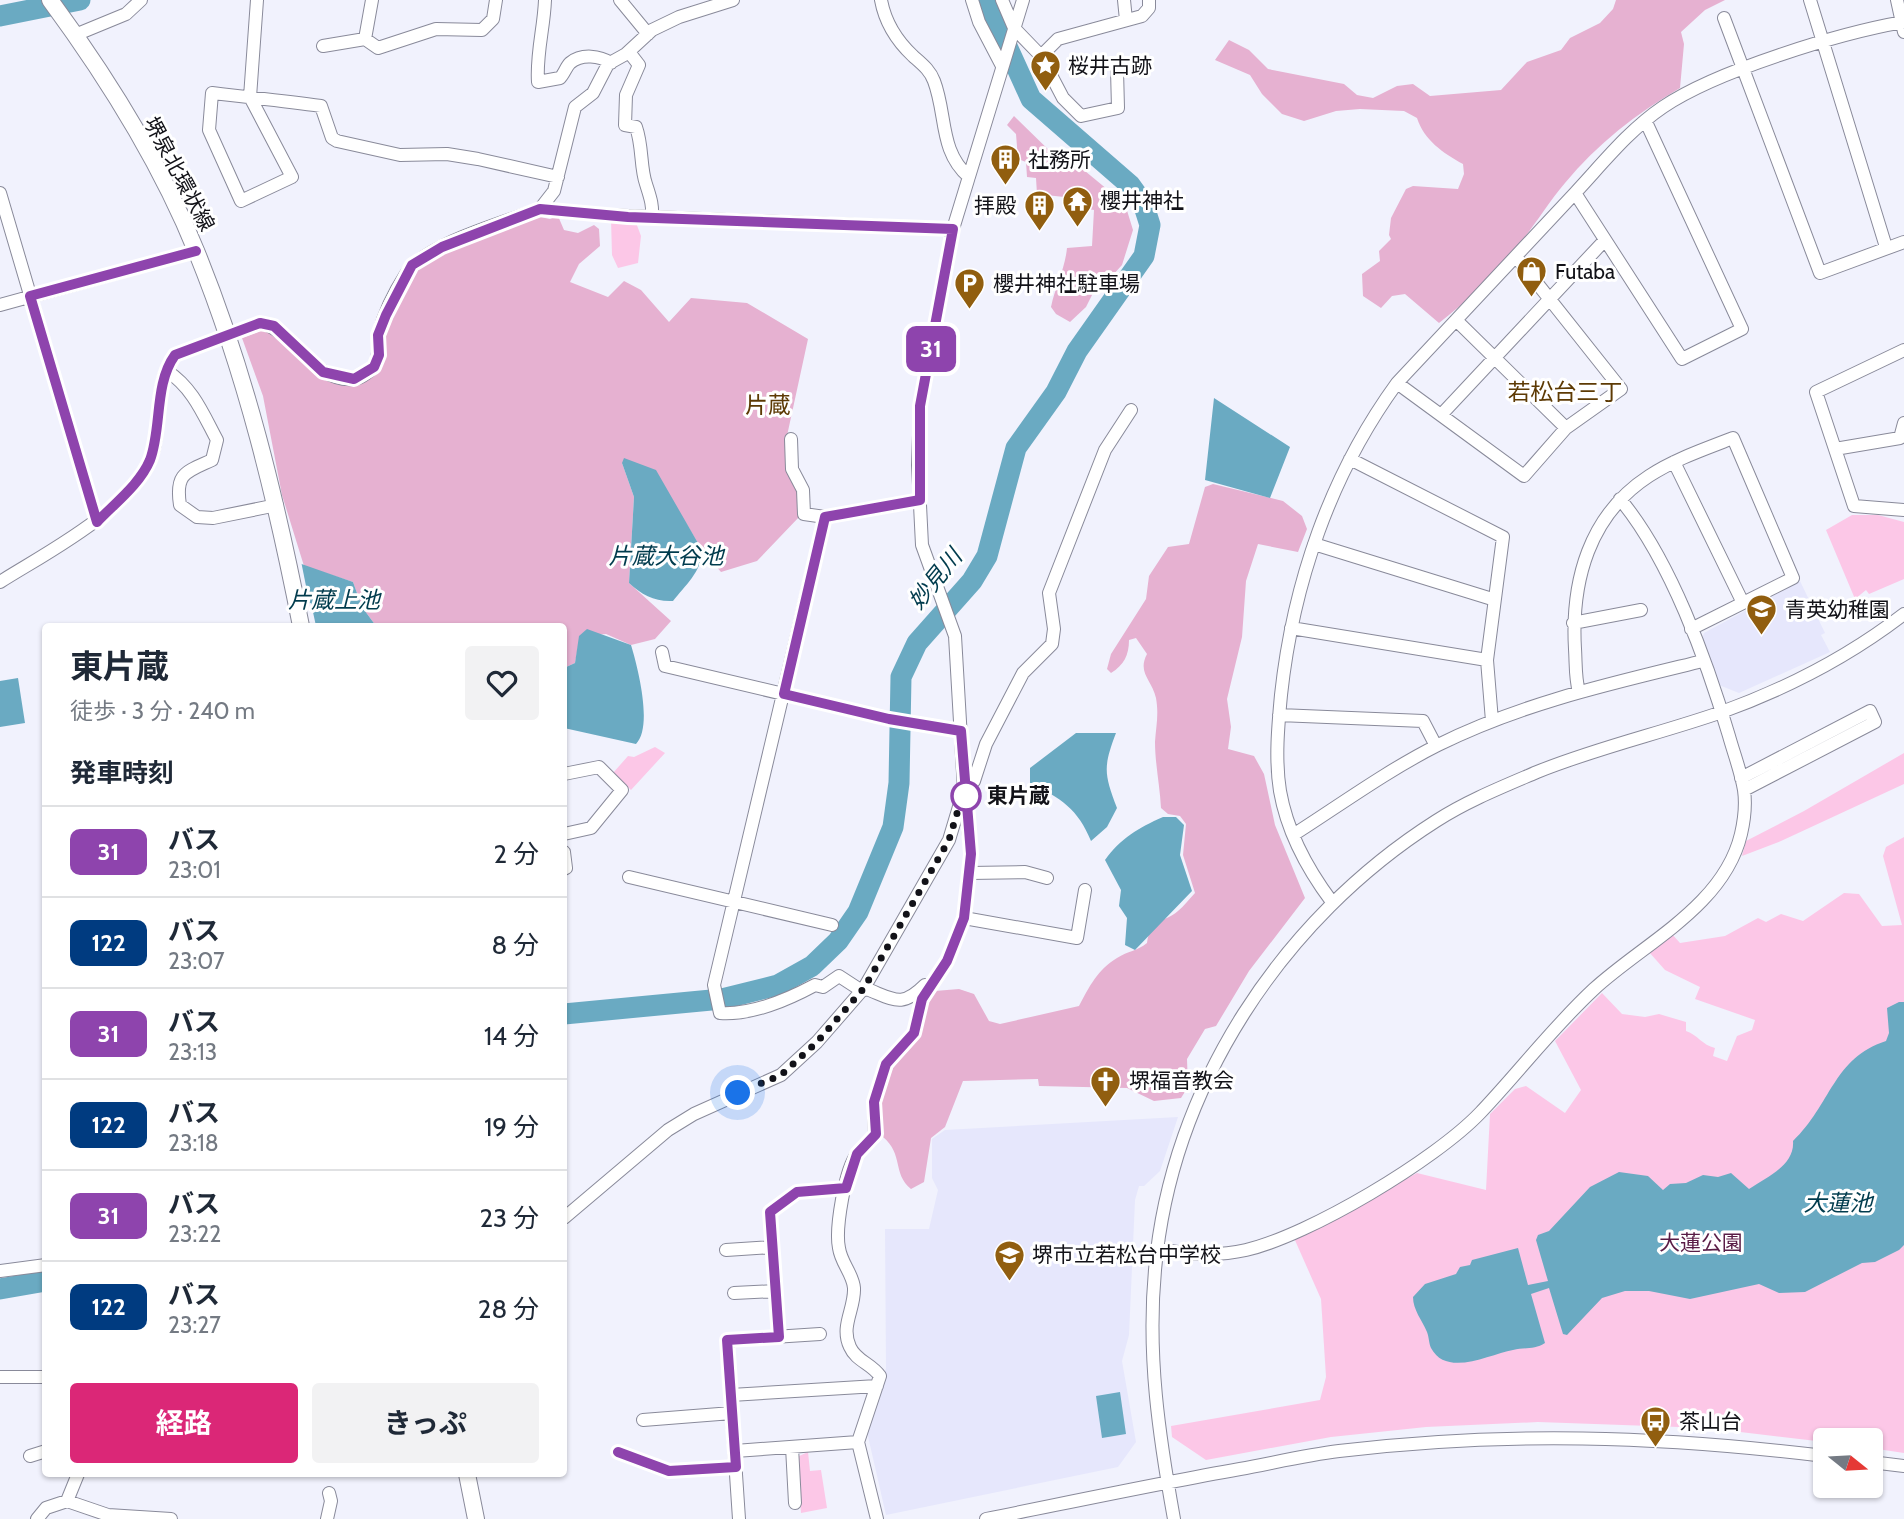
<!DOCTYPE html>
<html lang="ja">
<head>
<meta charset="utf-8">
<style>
  :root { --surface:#fff; --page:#f2f2f3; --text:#1f2937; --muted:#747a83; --line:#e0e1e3; --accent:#db2777 }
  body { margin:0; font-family:Cabin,"Noto Sans JP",sans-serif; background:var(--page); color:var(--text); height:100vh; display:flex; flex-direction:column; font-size:26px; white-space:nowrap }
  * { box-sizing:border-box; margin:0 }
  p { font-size:23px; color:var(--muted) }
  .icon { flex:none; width:38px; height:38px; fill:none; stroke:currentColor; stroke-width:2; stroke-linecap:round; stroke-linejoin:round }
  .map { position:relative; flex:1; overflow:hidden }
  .panel { position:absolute; left:42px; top:623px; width:525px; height:854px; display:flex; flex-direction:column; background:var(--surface); border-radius:7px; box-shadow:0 2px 5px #0004 }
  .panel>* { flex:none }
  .badge { padding:0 14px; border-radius:10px; font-size:24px; line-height:46px }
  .needle { width:46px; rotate:108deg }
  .fabs { position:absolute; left:1813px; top:1428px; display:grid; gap:14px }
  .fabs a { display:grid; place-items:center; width:70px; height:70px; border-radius:7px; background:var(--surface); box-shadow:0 2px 5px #0004; font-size:35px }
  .you { position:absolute; width:35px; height:35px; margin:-18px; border:5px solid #fff; border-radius:50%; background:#1a73e8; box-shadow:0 0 0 10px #1a73e833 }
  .map>.badge { position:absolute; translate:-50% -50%; box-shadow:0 0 0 4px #fff }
  h2 { padding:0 28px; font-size:26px; line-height:63px }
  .round { display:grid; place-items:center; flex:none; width:74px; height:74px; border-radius:7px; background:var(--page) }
  .overview { display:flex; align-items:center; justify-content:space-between; height:119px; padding:0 28px }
  h1 { font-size:33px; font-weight:700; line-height:52px }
  .primary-button { display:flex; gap:14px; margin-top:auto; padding:14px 28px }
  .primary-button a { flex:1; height:80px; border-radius:7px; background:var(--accent); color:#fff; font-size:28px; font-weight:700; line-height:80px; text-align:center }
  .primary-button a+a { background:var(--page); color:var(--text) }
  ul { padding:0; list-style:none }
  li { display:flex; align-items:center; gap:21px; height:91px; padding:0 28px; border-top:2px solid var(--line) }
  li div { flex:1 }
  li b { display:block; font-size:26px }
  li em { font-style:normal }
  li .badge { min-width:77px; font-weight:700; text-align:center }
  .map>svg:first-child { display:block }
  .built { fill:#e6e7fc }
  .green { fill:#fcc7e7 }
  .forest { fill:#e6b1d1 }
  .water { fill:#6aaac2 }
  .pier { fill:#f1f2fd }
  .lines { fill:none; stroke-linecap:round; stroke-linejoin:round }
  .river { stroke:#6aaac2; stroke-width:21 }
  .minor-casing { stroke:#898a9a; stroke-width:14 }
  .major-casing { stroke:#898a9a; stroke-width:18 }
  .minor { stroke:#fff; stroke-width:12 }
  .major { stroke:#fff; stroke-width:16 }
  .minor-bridge-casing { stroke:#898a9a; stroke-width:14; stroke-linecap:butt }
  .minor-bridge { stroke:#fff; stroke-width:12 }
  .line-casing { stroke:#fff; stroke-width:16 }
  .line { stroke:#8e44ad; stroke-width:10 }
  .walk { stroke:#121218; stroke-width:7; stroke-dasharray:0 12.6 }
  .stop-dot { fill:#fff; stroke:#8e44ad; stroke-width:3.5 }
  .labels { text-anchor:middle; stroke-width:6; stroke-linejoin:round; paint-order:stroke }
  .poi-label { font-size:21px; fill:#121218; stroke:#fff; text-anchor:start }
  .street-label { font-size:21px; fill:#121218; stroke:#fff }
  .stop-label { font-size:21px; font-weight:bold; fill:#121218; stroke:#fff; text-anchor:start }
  .park-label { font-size:21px; fill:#591c46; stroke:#fff }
  .neighbourhood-label { font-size:23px; fill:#5d3a04; stroke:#fff }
  .water-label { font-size:23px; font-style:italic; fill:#003b4d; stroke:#fff }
</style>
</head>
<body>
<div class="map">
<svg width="1904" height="1519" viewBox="0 0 1904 1519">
  <rect width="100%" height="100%" fill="#f1f2fd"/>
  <!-- built -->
  <path class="built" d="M1800,581L1825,633L1821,635L1830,652L1739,693L1719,685L1702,639L1704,633Z
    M1178,1117L1160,1171L1144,1186H1139L1135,1200L1129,1335L1122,1361L1136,1442L1118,1467L886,1515L867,1432L886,1368L885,1229H929L938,1190L932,1178V1139L945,1130Z"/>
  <!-- green -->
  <path class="green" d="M611,219L635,220L641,236L638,263L618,268L612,255Z
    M1852,515H1878L1904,522V579L1869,594L1866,590L1855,599L1826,530Z
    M655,747L665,753L631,790L613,773L628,756L634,757Z
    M1904,753V784L1781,841L1742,856L1746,841L1804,811Z
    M1904,837V1453L1871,1448V1440L1825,1442L1707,1428L1538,1422L1426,1427L1331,1437L1206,1460L1172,1437L1171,1426L1320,1400L1326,1377L1321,1299L1294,1238L1417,1173L1486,1190L1490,1114L1515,1089L1526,1086L1565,1113L1581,1090L1555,1041L1602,993L1622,1014L1645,1017L1659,1014L1686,1022V1031C1698,1035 1702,1045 1715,1048L1713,1056L1727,1061L1737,1036L1752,1030L1755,1020L1695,999L1700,987L1665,970L1649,952L1671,933L1680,943L1725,936L1758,918L1766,922L1781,914L1803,921L1844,893L1859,894L1882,926L1902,925L1883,856L1886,847Z
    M808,1452L810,1471L821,1470L827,1508L801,1513L797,1457Z"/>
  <!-- forest -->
  <path class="forest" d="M1616,0H1725L1705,10L1681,32L1684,44L1680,88C1637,113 1597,144 1565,183C1547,204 1534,227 1516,248C1494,276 1467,301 1439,323L1405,294L1392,296L1381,308L1363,296L1362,274L1380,261L1379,251L1391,239L1389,235L1391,218L1406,189L1413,186L1458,189L1464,174L1463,164C1443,153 1424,140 1417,118L1404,111L1360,109L1336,111L1304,121L1282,114L1262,94L1250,75L1215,60L1229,40L1249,50L1268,69L1344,84L1357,95L1373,98L1397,86L1413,84L1430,96L1501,90L1527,62L1561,50L1570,38L1600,23L1613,9Z
    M1014,116L1057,158L1085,171L1125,204L1133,230L1122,265L1112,276L1098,283L1086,307L1070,322L1056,314L1051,307C1055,287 1065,269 1067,248L1092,246L1094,210L1065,205L1064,197L1037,194L1036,178L1027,177L1026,162L1018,159L1016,134L1007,125Z
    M535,216L550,219L558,216L564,230L578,233L594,225L599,229L600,246L579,264L570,282L608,297L624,281L641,290L669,322L691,298L747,303L808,339L785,445L799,495L800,516L757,561L721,572L702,550L686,523L622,463L634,497L629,583L671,621L655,639L631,645L606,634L580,636L575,663L564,668V626H376L362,607L353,582L304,566L282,495L263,396L242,338L263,330L277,333L345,383L383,354C386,328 396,294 413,273C429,255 508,228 535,216Z
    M1213,484L1283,501L1302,516L1307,529L1298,552L1258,544L1246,581L1242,637L1227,699L1231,727L1228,749L1254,756L1264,774L1275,825L1305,898L1249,971L1216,1026L1205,1029L1187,1059L1188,1087L1181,1098L1154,1101L1127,1088L1039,1086L1038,1079L963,1081L945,1127L931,1138L924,1182L911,1189C892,1173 904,1155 883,1137L880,1104L883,1092L893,1068L918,1037L926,1002L935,991L959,989L974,994L989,1021L1000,1024L1079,1006C1089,987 1098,969 1117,958C1128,951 1137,951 1147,943C1151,916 1163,924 1178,911C1184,906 1189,899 1195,893L1183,855L1186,824L1180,816L1168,814L1161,808C1160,787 1155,763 1155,742C1156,726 1159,715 1156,698C1152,680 1137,673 1147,654L1136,638L1129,640C1129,655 1124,665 1111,673L1107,669L1111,654L1146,599L1149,576L1168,547L1189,544L1205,487Z"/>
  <!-- water -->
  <path class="water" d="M1214,398L1290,447L1270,498L1205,480Z
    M624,458L656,470L702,550C703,570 685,586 673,601C655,602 642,595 629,583L634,497L622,463Z
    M273,554L353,582L362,607L376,626H316L311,603L285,609Z
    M587,629L631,645C638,668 653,727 636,744L564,728V668L575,663L579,636Z
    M18,678L25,723L0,727V681Z
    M1076,733H1116C1103,767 1104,774 1117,808L1107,827L1091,841C1078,809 1061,798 1030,783V768Z
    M1163,817H1176L1184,825L1180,855L1192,891L1135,950L1125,945L1127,918L1119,906L1121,890L1105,860C1121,838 1138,828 1163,817Z
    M1899,1002H1904V1245L1899,1250L1875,1262L1862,1263L1805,1292L1779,1293L1759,1284L1690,1299L1649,1291H1625L1602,1298L1567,1335L1563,1334L1549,1288L1531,1294L1545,1343C1535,1350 1524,1347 1513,1350C1490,1354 1447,1378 1431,1348C1429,1344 1429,1337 1427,1332C1422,1320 1413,1310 1413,1297L1425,1284L1456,1274L1460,1267L1470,1265L1472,1260L1518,1248L1528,1285L1548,1281L1536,1240L1538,1235L1549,1231L1590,1187L1619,1172L1648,1176L1663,1190L1670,1184L1686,1183L1703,1175L1718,1177L1731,1173L1749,1189C1767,1177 1795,1165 1793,1141C1831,1105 1833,1058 1886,1041L1889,1033L1887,1008Z
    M1120,1392L1126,1434L1102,1438L1096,1396Z"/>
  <!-- pier -->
  <path class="pier" d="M272,551L301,561L310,606L283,611Z"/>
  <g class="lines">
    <!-- river -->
    <path class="river" d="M0,16L80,0
      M564,1014L722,999L778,985L812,966L838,941L858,912L893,827L899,783L901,677L917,643L972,581L987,556L1016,448L1056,392L1077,351L1144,256L1150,225L1143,203L1130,185L1031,99L986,0
      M0,1289L46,1281"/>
    <defs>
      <path id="minor" d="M257,0L250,97L292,177L241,201L209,130L212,93C248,97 285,101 321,106L332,138L337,141L400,155L447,154L478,159L558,177
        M372,0L365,39L378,48L436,29L482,30L493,19L496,0
        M545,0C544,28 536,54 538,82L560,78C564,74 566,67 570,63C582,53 600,56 611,63
        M620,0L648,34
        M881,0C885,22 897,41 913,56C922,64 930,70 934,81C947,115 939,151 969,177
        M972,0L979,22L1002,66
        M1002,0L1014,28L1041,56L1058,39L1142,16L1149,8V0
        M1124,0L1126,20
        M1810,0L1886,247
        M1897,0L1904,32
        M1724,18L1820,273L1904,242
        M75,35L126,14L141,0
        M323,46L365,39
        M629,52L639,65L626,95L625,125L636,127C643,147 640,167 646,184C650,197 653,204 652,218
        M1041,56L1063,98L1081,116L1118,108L1117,70
        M1646,122L1742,329L1682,359L1575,193C1603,163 1629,130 1663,107C1716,71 1840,33 1904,22
        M0,193L97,522
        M540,209L604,215L953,229
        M0,305L196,251
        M1456,320L1566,428
        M260,323C296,331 312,383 354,379C361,379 372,370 375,364C381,354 376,343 379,333C384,313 395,291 406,274C425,244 505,222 540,209L554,191L575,107L593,93L608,64L626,54L652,30L679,17L733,0
        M1904,350L1816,392L1854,506L1904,510
        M167,371C193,388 203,414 217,440L212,460C186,472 175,473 180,505L197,517L213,518L277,505
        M1397,383L1575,193
        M1441,415L1604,241
        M791,439L792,469L803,490L804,514L825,517L920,500
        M1835,449L1900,438L1904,423
        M1350,459L1503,537L1487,660L1492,721
        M1674,462L1743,603
        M825,517L714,985L720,1013C753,1015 787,1000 815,985L823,987L839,976L862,991
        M1314,544L1492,599
        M0,582C47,552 140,506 154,448C160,419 156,379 175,355
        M1573,623L1641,610
        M1291,628L1487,660
        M662,652L665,666L889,719L961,731
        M1579,692C1575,678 1576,664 1575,649C1571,581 1589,515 1649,476C1675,459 1705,449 1733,438L1793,578L1691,629
        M1279,715L1423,721L1436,746
        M564,774L599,767L622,790L591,828L564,834
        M1741,778L1870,711L1875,722L1744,790
        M1293,835C1340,805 1388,770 1438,745C1522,703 1613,683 1703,661
        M564,852L566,868L564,869
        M970,873L1025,872L1047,878
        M629,877L832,925
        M1332,902C1308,870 1287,831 1280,791C1275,760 1278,727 1281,695C1293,584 1330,475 1397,383L1524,476L1566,428L1621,389L1517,258
        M964,918L1077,938L1085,890
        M864,988C894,999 901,1009 925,985
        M564,1218L668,1130L694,1114L781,1075L817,1042L864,988L949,840L964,790L955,636L922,545L918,465L920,406L953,229L1023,0
        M1157,1249C1188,1254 1215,1257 1246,1250C1310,1235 1435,1160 1480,1113C1519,1072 1552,1028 1594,989C1644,943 1724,906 1741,834C1744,821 1746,804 1744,790C1741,772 1734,754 1729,736C1707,661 1670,559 1620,499
        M726,1250L772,1247
        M0,1271L46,1265
        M734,1293L775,1291
        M779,1337L770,1212L797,1192L846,1188
        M0,1377H46
        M731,1395L877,1386
        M643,1420L732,1413
        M792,1447L795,1503
        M735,1451L858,1442
        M618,1452L669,1471L736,1467
        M30,1456L46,1451
        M1871,1462L1904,1466
        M67,1501L108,1515L171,1519
        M37,1519L46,1508L67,1501L78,1474
        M327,1519L331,1501L329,1493
        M739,1519L727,1340L820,1334
        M877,1519L858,1442L880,1376C871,1363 856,1361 850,1347C840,1326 855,1309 854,1288C853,1274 841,1263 839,1248C835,1229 845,1169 857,1154C863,1146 871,1143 875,1134L874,1102L886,1064L914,1033L922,999L947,961L964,918L971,854L964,790L974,781L986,744L1023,673L1052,644L1054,629L1049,593L1105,450L1131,410
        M986,1519C1071,1502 1155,1484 1240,1469C1273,1463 1306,1455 1339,1451C1507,1431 1658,1436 1825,1456
        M1174,1519C1159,1436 1147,1355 1155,1270C1171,1087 1282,919 1436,821C1467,801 1502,787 1537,772C1596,748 1658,734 1719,713C1786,689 1847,658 1904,614"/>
      <path id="major" d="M50,0C106,76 162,166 197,253C246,374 276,499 301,626
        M467,1474L476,1519"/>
    </defs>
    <!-- minor casing -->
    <use href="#minor" class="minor-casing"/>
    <!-- major casing -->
    <use href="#major" class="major-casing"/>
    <!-- minor -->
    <use href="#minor" class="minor"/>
    <!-- major -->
    <use href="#major" class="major"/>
    <defs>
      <path id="minor-bridge" d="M175,355L260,323"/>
    </defs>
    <!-- minor-bridge casing -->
    <use href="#minor-bridge" class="minor-bridge-casing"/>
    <!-- minor-bridge -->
    <use href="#minor-bridge" class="minor-bridge"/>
  </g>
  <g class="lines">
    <defs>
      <path id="line" d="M196,251L30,296L97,522C115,503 140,484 150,460C162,428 154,384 175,355L260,323L274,326L323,372L354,379L374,367L379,355L378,335L386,315L412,265L442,247L540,209L628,217L953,229L920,406V500L825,517L784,694L889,719L961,731L971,854L964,918L947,961L922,999L914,1033L886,1064L874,1102L876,1134L857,1154L846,1188L797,1192L770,1212L779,1337L727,1340L736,1467L669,1471L618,1452"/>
    </defs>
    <!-- line casing -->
    <use href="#line" class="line-casing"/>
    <!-- line -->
    <use href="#line" class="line"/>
    <!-- walk -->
    <path class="walk" d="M738,1093L781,1075L817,1042L864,988L949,840L964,790L966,796"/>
  </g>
  <!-- icons -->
  <defs>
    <symbol id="sight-pin" viewBox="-11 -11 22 30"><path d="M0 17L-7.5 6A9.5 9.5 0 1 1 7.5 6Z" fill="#915e0f" stroke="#fff"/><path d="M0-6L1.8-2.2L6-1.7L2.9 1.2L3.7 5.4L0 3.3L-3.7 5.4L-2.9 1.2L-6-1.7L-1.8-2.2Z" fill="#fff"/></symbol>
    <symbol id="building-pin" viewBox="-11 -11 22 30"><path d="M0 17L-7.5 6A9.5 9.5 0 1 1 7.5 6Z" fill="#915e0f" stroke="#fff"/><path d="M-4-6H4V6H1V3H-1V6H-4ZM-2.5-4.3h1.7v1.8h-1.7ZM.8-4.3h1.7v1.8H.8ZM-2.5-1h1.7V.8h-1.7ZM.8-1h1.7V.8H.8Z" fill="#fff"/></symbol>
    <symbol id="temple-pin" viewBox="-11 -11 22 30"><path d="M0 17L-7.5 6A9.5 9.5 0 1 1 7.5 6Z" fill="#915e0f" stroke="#fff"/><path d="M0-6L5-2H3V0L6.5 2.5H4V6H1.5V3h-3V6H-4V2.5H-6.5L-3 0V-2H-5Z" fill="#fff"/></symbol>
    <symbol id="shop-pin" viewBox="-11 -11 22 30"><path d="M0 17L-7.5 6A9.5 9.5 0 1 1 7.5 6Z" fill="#915e0f" stroke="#fff"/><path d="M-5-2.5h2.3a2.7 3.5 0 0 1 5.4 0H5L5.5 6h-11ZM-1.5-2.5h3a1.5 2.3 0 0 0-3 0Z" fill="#fff"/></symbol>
    <symbol id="parking-pin" viewBox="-11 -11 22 30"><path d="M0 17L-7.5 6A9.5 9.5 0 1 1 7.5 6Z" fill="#915e0f" stroke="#fff"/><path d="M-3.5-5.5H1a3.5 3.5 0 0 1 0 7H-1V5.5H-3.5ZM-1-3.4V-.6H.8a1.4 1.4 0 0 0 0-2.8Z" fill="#fff"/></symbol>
    <symbol id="school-pin" viewBox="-11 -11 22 30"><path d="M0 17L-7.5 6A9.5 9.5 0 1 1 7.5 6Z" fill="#915e0f" stroke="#fff"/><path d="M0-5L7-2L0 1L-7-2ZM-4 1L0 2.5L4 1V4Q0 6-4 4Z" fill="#fff"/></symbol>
    <symbol id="church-pin" viewBox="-11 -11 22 30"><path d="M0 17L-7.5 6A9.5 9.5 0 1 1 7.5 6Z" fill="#915e0f" stroke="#fff"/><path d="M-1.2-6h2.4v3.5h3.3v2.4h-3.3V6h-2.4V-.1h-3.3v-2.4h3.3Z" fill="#fff"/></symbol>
    <symbol id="bus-pin" viewBox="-11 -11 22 30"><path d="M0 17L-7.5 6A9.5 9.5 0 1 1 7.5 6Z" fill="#915e0f" stroke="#fff"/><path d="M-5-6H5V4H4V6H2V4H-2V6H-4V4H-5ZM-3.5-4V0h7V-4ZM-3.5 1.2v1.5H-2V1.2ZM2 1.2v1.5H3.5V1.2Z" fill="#fff"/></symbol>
  </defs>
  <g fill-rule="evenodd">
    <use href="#sight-pin" x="1028" y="48" width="35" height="47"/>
    <use href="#building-pin" x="988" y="142" width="35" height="47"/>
    <use href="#temple-pin" x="1060" y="184" width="35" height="47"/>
    <use href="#building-pin" x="1022" y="188" width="35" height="47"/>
    <use href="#shop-pin" x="1514" y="254" width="35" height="47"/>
    <use href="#parking-pin" x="952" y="266" width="35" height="47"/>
    <use href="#school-pin" x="1744" y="592" width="35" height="47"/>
    <use href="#church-pin" x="1088" y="1064" width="35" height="47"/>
    <use href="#school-pin" x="992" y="1238" width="35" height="47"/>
    <use href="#bus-pin" x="1638" y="1404" width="35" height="47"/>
  </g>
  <!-- markers -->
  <circle class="stop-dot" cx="966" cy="796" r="14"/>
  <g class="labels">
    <!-- poi labels -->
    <g class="poi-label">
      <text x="1068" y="73">桜井古跡</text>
      <text x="1028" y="167">社務所</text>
      <text x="1100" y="208">櫻井神社</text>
      <text x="1016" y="213" text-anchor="end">拝殿</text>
      <text x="1555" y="279">Futaba</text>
      <text x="993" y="291">櫻井神社駐車場</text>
      <text x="1785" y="617">青英幼稚園</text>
      <text x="1129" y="1088">堺福音教会</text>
      <text x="1032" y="1262">堺市立若松台中学校</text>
      <text x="1679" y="1429">茶山台</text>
    </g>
    <!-- street labels -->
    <g class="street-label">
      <text transform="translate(179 174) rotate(62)" y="7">堺泉北環状線</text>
    </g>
    <!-- stop labels -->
    <g class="stop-label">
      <text x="987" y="803">東片蔵</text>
    </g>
    <!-- park labels -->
    <g class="park-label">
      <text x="1701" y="1250">大蓮公園</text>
    </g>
    <!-- neighbourhood labels -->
    <g class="neighbourhood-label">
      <text x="1565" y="400">若松台三丁</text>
      <text x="768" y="413">片蔵</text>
    </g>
    <!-- water labels -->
    <g class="water-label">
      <text x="666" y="564">片蔵大谷池</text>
      <text transform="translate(935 579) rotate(-51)" y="8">妙見川</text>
      <text x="334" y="608">片蔵上池</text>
      <text x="1838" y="1211">大蓮池</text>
    </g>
  </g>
</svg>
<div class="fabs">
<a><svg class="needle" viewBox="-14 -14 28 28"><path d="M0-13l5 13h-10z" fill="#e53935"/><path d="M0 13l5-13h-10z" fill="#747a83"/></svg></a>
</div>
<div class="you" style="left:738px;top:1093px"></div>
<b class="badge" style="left:931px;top:349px;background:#8e44ad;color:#fff">31</b>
<section class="panel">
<div class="overview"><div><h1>東片蔵</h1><p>徒歩 · 3 分 · 240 m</p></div><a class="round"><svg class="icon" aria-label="heart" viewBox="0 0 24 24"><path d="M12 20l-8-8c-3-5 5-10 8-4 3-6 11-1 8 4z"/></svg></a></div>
<h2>発車時刻</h2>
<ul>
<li><span class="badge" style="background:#8e44ad;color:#fff">31</span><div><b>バス</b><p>23:01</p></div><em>2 分</em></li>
<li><span class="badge" style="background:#003b80;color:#fff">122</span><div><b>バス</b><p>23:07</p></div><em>8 分</em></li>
<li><span class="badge" style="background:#8e44ad;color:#fff">31</span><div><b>バス</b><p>23:13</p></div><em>14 分</em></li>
<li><span class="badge" style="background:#003b80;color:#fff">122</span><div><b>バス</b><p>23:18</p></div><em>19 分</em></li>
<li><span class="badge" style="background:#8e44ad;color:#fff">31</span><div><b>バス</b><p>23:22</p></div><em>23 分</em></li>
<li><span class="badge" style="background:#003b80;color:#fff">122</span><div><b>バス</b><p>23:27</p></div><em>28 分</em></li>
</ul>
<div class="primary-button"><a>経路</a><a>きっぷ</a></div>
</section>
</div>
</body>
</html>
